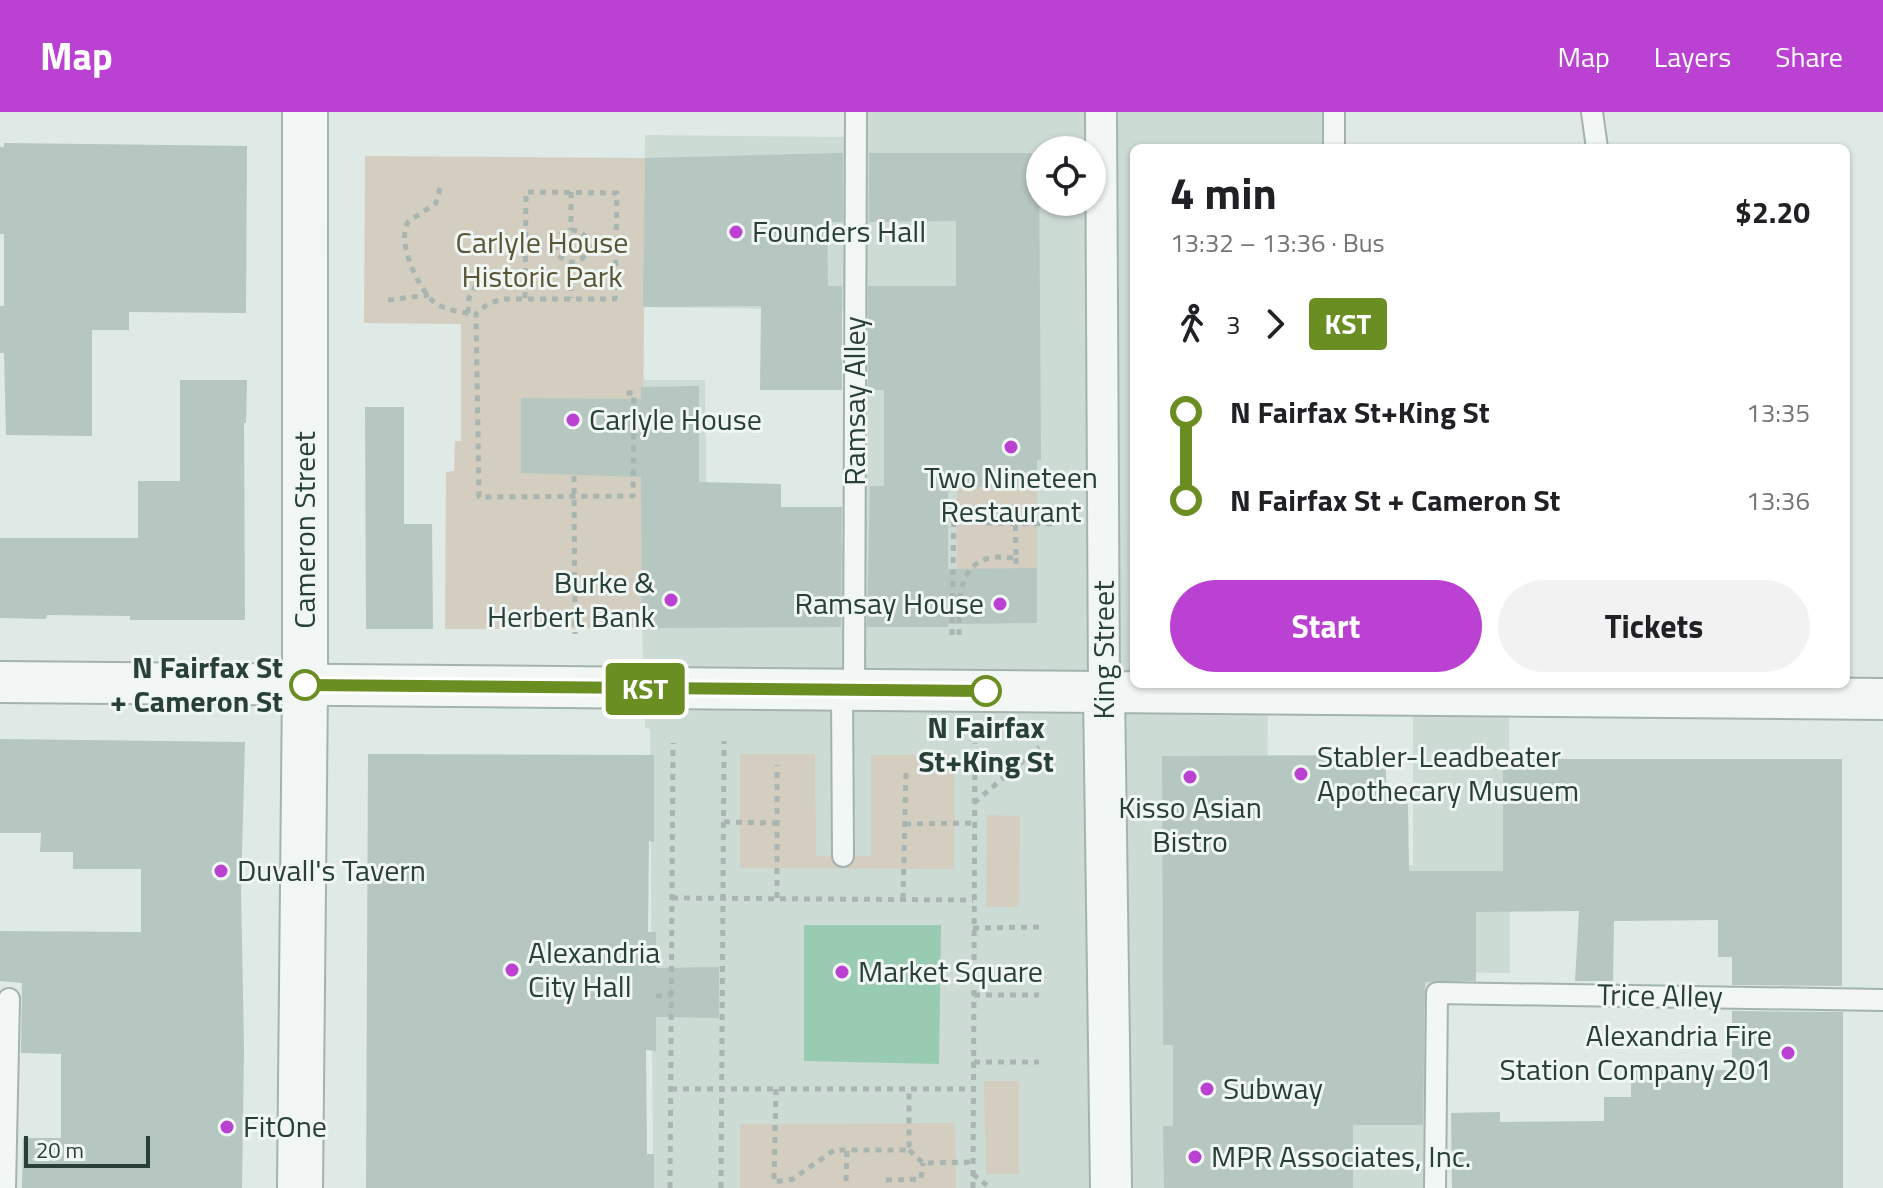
<!DOCTYPE html>
<html lang="en">
<head>
<meta charset="utf-8">
<style>
  :root { --surface:#fff; --page:#f2f2f2; --text:#202124; --muted:#757577; --accent:#ba41d1 }
  body { margin:0; font-family:"Titillium Web",sans-serif; background:var(--page); color:var(--text); height:100vh; display:flex; flex-direction:column; font-size:30px; white-space:nowrap }
  * { box-sizing:border-box; margin:0 }
  p { font-size:26px; color:var(--muted) }
  .icon { flex:none; width:44px; height:44px; fill:none; stroke:currentColor; stroke-width:2; stroke-linecap:round; stroke-linejoin:round }
  .map { position:relative; flex:1; overflow:hidden }
  .drawer { position:absolute; left:1130px; top:32px; width:720px; height:544px; display:flex; flex-direction:column; background:var(--surface); border-radius:12px; box-shadow:0 2px 6px #0004 }
  .drawer>* { flex:none }
  .badge { padding:0 16px; border-radius:6px; font-size:28px; line-height:52px }
  .controls { position:absolute; left:1026px; top:24px; display:grid; gap:16px }
  .controls a { display:grid; place-items:center; width:80px; height:80px; border-radius:50%; background:var(--surface); box-shadow:0 2px 6px #0004; font-size:40px }
  .scale { position:absolute; left:24px; bottom:20px; width:126px; box-sizing:border-box; padding-left:8px; border:4px solid #284037; border-top:0; font-size:22px; line-height:28px; white-space:nowrap; color:#284037; -webkit-text-stroke:6px #eff6f3; paint-order:stroke }
  .map>.badge { position:absolute; translate:-50% -50%; box-shadow:0 0 0 4px #fff }
  .legs { display:flex; align-items:center; gap:12px; height:88px; padding:0 40px; font-size:26px }
  .legs p { margin-inline-start:auto }
  .headline { display:flex; align-items:center; justify-content:space-between; height:136px; padding:0 40px }
  h1 { font-size:44px; font-weight:700; line-height:60px }
  .cta { display:flex; gap:16px; margin-top:auto; padding:16px 40px }
  .cta a { flex:1; height:92px; border-radius:48px; background:var(--accent); color:#fff; font-size:32px; font-weight:700; line-height:92px; text-align:center }
  .cta a+a { background:var(--page); color:var(--text) }
  ul { padding:0 40px; list-style:none }
  li { display:flex; align-items:center; gap:28px; height:88px; font-size:30px }
  li i { display:grid; place-items:center; width:12px; height:100%; margin:0 10px; background:currentColor }
  li i::after { content:''; width:20px; height:20px; margin:-10px; border:6px solid; border-radius:50%; background:var(--surface) }
  li p { margin-inline-start:auto }
  li:first-child i { background:linear-gradient(#0000 50%,currentColor 0) }
  li:last-child i { background:linear-gradient(currentColor 50%,#0000 0) }
  header { display:flex; align-items:center; gap:48px; box-sizing:border-box; height:112px; padding:0 40px; background:var(--accent); color:#fff }
  header strong { font-size:38px }
  nav { display:flex; gap:44px; margin-inline-start:auto; font-size:28px }
  .map>svg:first-child { display:block }
  .built { fill:#cddbd5; fill-rule:evenodd }
  .green { fill:#d3cec0 }
  .water { fill:#99cab2 }
  .building { fill:#b6c6c0 }
  .lines { fill:none; stroke-linecap:round; stroke-linejoin:round }
  .service-casing { stroke:#a4b3ad; stroke-width:24 }
  .pedestrian-casing { stroke:#a4b3ad; stroke-width:34 }
  .minor-casing { stroke:#a4b3ad; stroke-width:44 }
  .tertiary-casing { stroke:#a4b3ad; stroke-width:48 }
  .path { stroke:#a9b5b1; stroke-width:5; stroke-dasharray:6 6; stroke-linecap:butt }
  .service { stroke:#f2f7f5; stroke-width:20 }
  .pedestrian { stroke:#f2f7f5; stroke-width:30 }
  .minor { stroke:#f2f7f5; stroke-width:40 }
  .tertiary { stroke:#f2f7f5; stroke-width:44 }
  .line-1-casing { stroke:#fff; stroke-width:18 }
  .line-1 { stroke:#6b8e23; stroke-width:12 }
  .poi-dot { fill:#ba41d1; stroke:#eff6f3; stroke-width:3 }
  .stop-1-dot { fill:#fff; stroke:#6b8e23; stroke-width:4 }
  .labels { text-anchor:middle; stroke-width:6; stroke-linejoin:round; paint-order:stroke }
  .poi-label { font-size:30px; fill:#284037; stroke:#eff6f3; text-anchor:start }
  .park-label { font-size:30px; fill:#5c5535; stroke:#eff6f3 }
  .street-label { font-size:30px; fill:#284037; stroke:#eff6f3 }
  .stop-label { font-size:30px; font-weight:bold; fill:#284037; stroke:#eff6f3; text-anchor:end }
</style>
</head>
<body>
<header>
<strong>Map</strong>
<nav><a>Map</a><a>Layers</a><a>Share</a></nav>
</header>
<div class="map">
<svg width="1883" height="1076" viewBox="0 0 1883 1076">
  <rect width="100%" height="100%" fill="#dfe9e5"/>
  <!-- built -->
  <path class="built" d="M847,0H1323L1324,36H1134V572L1268,584L1267,714L1343,752L1413,753V585H1509L1510,861L1431,860L1430,1076H653L650,617L645,616L642,516V268H705L707,430H845L846,198L643,195L645,23L846,25ZM1040,38H1092V90H1040Z"/>
  <!-- green -->
  <path class="green" d="M365,44L645,46L642,516L445,517L446,360L454,359L455,329H461V212L364,211Z
    M957,375H1037V456L957,474Z
    M740,642H815L816,744H871V643H955L954,757L740,756Z
    M987,703L1020,704L1019,795H986Z
    M984,969H1019V1062H986Z
    M955,1011L956,1076H740V1012Z"/>
  <!-- water -->
  <path class="water" d="M804,813H941L939,952L804,949Z"/>
  <!-- building -->
  <path class="building" d="M4,31L247,34L246,201L129,200V218H92V324L6,323L4,241H0V194H4V122H0V35H4Z
    M837,41H843V110H827L828,174H842V278H760L761,194L643,195L645,46Z
    M869,41H1039L1041,348H1037V375H948V457L1037,456V511L948,512V515H867L870,374H884V278H868V174H956V109L869,110Z
    M180,268H247L246,311H244L245,508H130V504L47,503L46,507L0,506V426H138V369H180Z
    M699,274V370L781,372V395H842L841,515L642,516L641,365L521,361V286L641,287V275Z
    M365,295H404V412H432L433,517H366Z
    M0,627L245,630L241,777L244,936L242,1076H22L23,1026H61V942L21,941L22,871L0,869V819L141,820V757H73V740H40L41,721H0Z
    M368,642L654,643V730L649,729L648,820H656V856L719,855V906L656,905V939L646,938L647,1042H654V1076H366Z
    M1386,643V690H1408L1409,759H1503V647H1842V874L1732,873V845H1718V808L1614,809L1613,869H1575L1579,799L1476,800V869L1425,870L1423,1013H1353V1076H1164L1163,1014H1173V933H1163L1162,644Z
    M1732,899L1843,900V1076H1452L1451,1001L1500,1000V1010L1604,1009V985H1631V958H1732Z"/>
  <g class="lines">
    <defs>
      <path id="service" d="M1592,0L1597,36
        M1334,36V0
        M854,578L856,0
        M842,579L843,744
        M5,1076L9,887
        M1435,1076L1437,881L1883,888"/>
      <path id="pedestrian" d="M1101,0L1104,580"/>
      <path id="minor" d="M0,570L1883,587
        M1104,580L1111,1076"/>
      <path id="tertiary" d="M300,1076L305,573V0"/>
    </defs>
    <!-- service casing -->
    <use href="#service" class="service-casing"/>
    <!-- pedestrian casing -->
    <use href="#pedestrian" class="pedestrian-casing"/>
    <!-- minor casing -->
    <use href="#minor" class="minor-casing"/>
    <!-- tertiary casing -->
    <use href="#tertiary" class="tertiary-casing"/>
    <!-- path -->
    <path class="path" d="M440,76L436,91L408,110C396,130 418,176 434,190C444,198 464,201 476,202
      M571,80V118
      M556 134a16 16 0 1 1 32 0a16 16 0 1 1-32 0Z
      M525,134H556
      M587,135L616,134
      M571,149V186
      M525,186L526,80L617,81L615,187H504L489,191L476,202L479,385L633,384L634,281H626
      M388,188L429,183
      M468,201L469,186L476,173
      M574,364L575,522
      M986,411L1056,412
      M1016,446V457
      M952,523L954,398
      M959,523C959,497 955,453 990,446C998,444 1007,446 1016,446L1015,392
      M974,691L1039,635
      M724,710L777,711
      M905,712L974,711
      M672,786L973,788
      M777,786V653
      M903,787L906,657
      M973,816L1039,815
      M974,883H1039
      M656,884L672,883
      M974,950H1039
      M671,977H974
      M776,977L774,1070L793,1067L834,1038H909V977
      M909,1038L923,1051L973,1050
      M973,1062L990,1076
      M886,1068L921,1067L923,1051
      M846,1069L847,1037
      M670,1076L673,631
      M721,1076L724,629
      M973,1076L975,631"/>
    <!-- service -->
    <use href="#service" class="service"/>
    <!-- pedestrian -->
    <use href="#pedestrian" class="pedestrian"/>
    <!-- minor -->
    <use href="#minor" class="minor"/>
    <!-- tertiary -->
    <use href="#tertiary" class="tertiary"/>
  </g>
  <g class="lines">
    <defs>
      <path id="line-1" d="M305,573L986,579"/>
    </defs>
    <!-- line-1 casing -->
    <use href="#line-1" class="line-1-casing"/>
    <!-- line-1 -->
    <use href="#line-1" class="line-1"/>
  </g>
  <!-- markers -->
  <g class="poi-dot">
    <circle cx="736" cy="120" r="8"/>
    <circle cx="573" cy="308" r="8"/>
    <circle cx="1011" cy="335" r="8"/>
    <circle cx="671" cy="488" r="8"/>
    <circle cx="1000" cy="492" r="8"/>
    <circle cx="1301" cy="662" r="8"/>
    <circle cx="1190" cy="665" r="8"/>
    <circle cx="221" cy="759" r="8"/>
    <circle cx="512" cy="858" r="8"/>
    <circle cx="842" cy="860" r="8"/>
    <circle cx="1788" cy="941" r="8"/>
    <circle cx="1207" cy="977" r="8"/>
    <circle cx="227" cy="1015" r="8"/>
    <circle cx="1195" cy="1045" r="8"/>
  </g>
  <g class="stop-1-dot">
    <circle cx="305" cy="573" r="14"/>
    <circle cx="986" cy="579" r="14"/>
  </g>
  <g class="labels">
    <!-- poi labels -->
    <g class="poi-label">
      <text x="752" y="130">Founders Hall</text>
      <text x="589" y="318">Carlyle House</text>
      <text x="1011" y="376" text-anchor="middle">Two Nineteen<tspan x="1011" dy="34">Restaurant</tspan></text>
      <text x="655" y="481" text-anchor="end">Burke &amp;<tspan x="655" dy="34">Herbert Bank</tspan></text>
      <text x="984" y="502" text-anchor="end">Ramsay House</text>
      <text x="1317" y="655">Stabler-Leadbeater<tspan x="1317" dy="34">Apothecary Musuem</tspan></text>
      <text x="1190" y="706" text-anchor="middle">Kisso Asian<tspan x="1190" dy="34">Bistro</tspan></text>
      <text x="237" y="769">Duvall's Tavern</text>
      <text x="528" y="851">Alexandria<tspan x="528" dy="34">City Hall</tspan></text>
      <text x="858" y="870">Market Square</text>
      <text x="1772" y="934" text-anchor="end">Alexandria Fire<tspan x="1772" dy="34">Station Company 201</tspan></text>
      <text x="1223" y="987">Subway</text>
      <text x="243" y="1025">FitOne</text>
      <text x="1211" y="1055">MPR Associates, Inc.</text>
    </g>
    <!-- park labels -->
    <g class="park-label">
      <text x="542" y="141">Carlyle House<tspan x="542" dy="34">Historic Park</tspan></text>
    </g>
    <!-- street labels -->
    <g class="street-label">
      <text transform="translate(855 289) rotate(-90)" y="10">Ramsay Alley</text>
      <text transform="translate(305 418) rotate(-90)" y="10">Cameron Street</text>
      <text transform="translate(1104 538) rotate(-90)" y="10">King Street</text>
      <text transform="translate(1660 884) rotate(1)" y="10">Trice Alley</text>
    </g>
    <!-- stop labels -->
    <g class="stop-label">
      <text x="283" y="566">N Fairfax St<tspan x="283" dy="34">+ Cameron St</tspan></text>
      <text x="986" y="626" text-anchor="middle">N Fairfax<tspan x="986" dy="34">St+King St</tspan></text>
    </g>
  </g>
</svg>
<div class="controls">
<a><svg class="icon" aria-label="locate" viewBox="0 0 24 24"><circle cx="12" cy="12" r="6"/><path d="M12 2v4M12 18v4M2 12h4M18 12h4"/></svg></a>
</div>
<div class="scale">20 m</div>
<b class="badge" style="left:645px;top:577px;background:#6b8e23;color:#fff">KST</b>
<section class="drawer">
<div class="headline"><div><h1>4 min</h1><p>13:32 – 13:36 · Bus</p></div><b>$2.20</b></div>
<div class="legs"><svg class="icon" aria-label="walk" viewBox="0 0 24 24"><circle cx="13" cy="4" r="2"/><path d="M13 8l-2 6 4 7M11 14l-3 7M7 12l3-4h3l4 4"/></svg>3<svg class="icon" aria-label="forward" viewBox="0 0 24 24"><path d="M9 5l7 7-7 7"/></svg><b class="badge" style="background:#6b8e23;color:#fff">KST</b></div>
<ul>
<li><i style="color:#6b8e23"></i><b>N Fairfax St+King St</b><p>13:35</p></li>
<li><i style="color:#6b8e23"></i><b>N Fairfax St + Cameron St</b><p>13:36</p></li>
</ul>
<div class="cta"><a>Start</a><a>Tickets</a></div>
</section>
</div>
</body>
</html>
